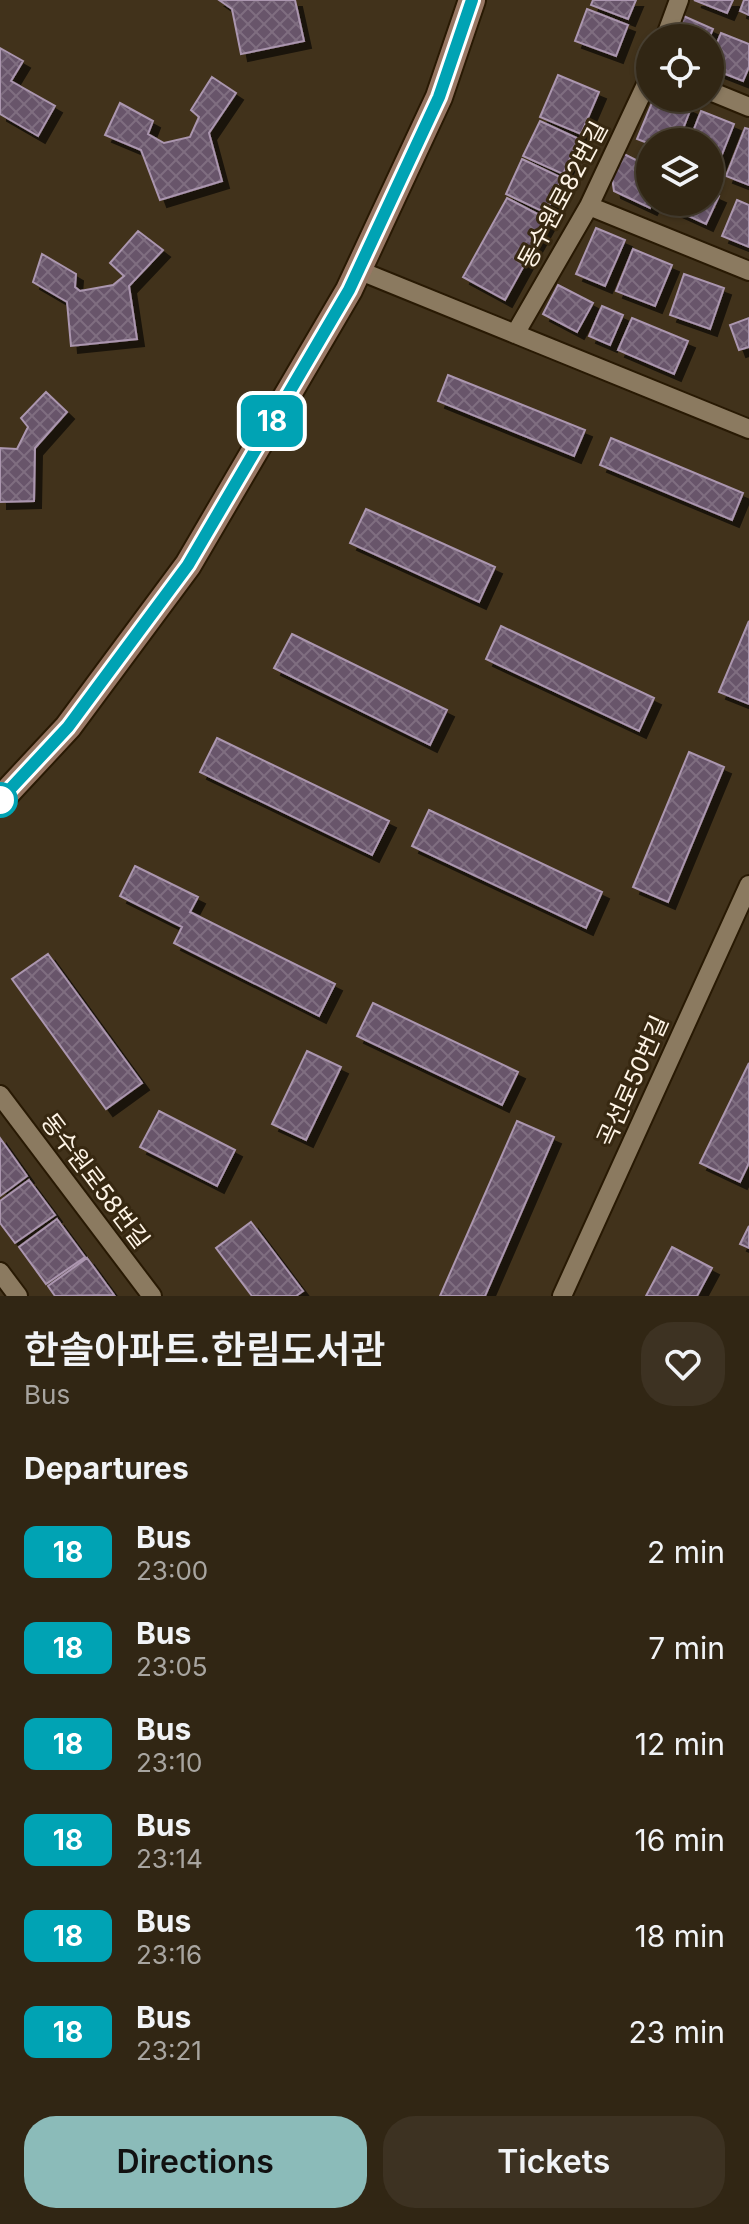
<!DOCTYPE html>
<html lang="en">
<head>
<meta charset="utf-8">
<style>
  :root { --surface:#312614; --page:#3d3222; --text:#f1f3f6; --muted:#a8a5a0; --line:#4c4334; --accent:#8bbbb9 }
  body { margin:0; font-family:Inter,"Noto Sans KR",sans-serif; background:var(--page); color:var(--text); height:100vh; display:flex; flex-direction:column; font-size:30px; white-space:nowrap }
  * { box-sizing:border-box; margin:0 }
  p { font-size:26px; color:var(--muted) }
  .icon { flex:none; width:44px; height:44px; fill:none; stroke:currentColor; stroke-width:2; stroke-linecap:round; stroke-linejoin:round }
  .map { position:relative; height:1296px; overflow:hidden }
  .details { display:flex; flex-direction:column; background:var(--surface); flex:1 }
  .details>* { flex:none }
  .badge { padding:0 16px; border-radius:12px; font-size:28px; line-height:52px }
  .fabs { position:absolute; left:636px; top:24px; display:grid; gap:16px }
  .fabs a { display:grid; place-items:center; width:88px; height:88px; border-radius:50%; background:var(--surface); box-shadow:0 2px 6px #0004,0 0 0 2px var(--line); font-size:40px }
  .map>.badge { position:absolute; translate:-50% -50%; box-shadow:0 0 0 4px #fff }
  h2 { padding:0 24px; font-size:30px; line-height:72px }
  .round { display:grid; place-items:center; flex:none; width:84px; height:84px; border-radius:32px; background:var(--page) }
  .summary { display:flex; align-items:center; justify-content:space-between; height:136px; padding:0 24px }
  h1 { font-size:38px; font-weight:600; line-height:60px }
  .primary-button { display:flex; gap:16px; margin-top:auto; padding:16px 24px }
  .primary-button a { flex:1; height:92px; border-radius:32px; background:var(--accent); color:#111; font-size:32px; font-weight:600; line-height:92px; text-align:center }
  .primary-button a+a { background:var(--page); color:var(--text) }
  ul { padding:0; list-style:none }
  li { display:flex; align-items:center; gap:24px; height:96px; padding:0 24px }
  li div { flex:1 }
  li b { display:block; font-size:30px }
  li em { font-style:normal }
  li .badge { min-width:88px; font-weight:700; text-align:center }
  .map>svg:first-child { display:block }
  .building { fill:url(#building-cross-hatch); stroke:#ab96af; stroke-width:2; filter:url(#shadow) }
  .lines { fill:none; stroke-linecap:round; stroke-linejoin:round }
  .street-casing { stroke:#281903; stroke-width:22 }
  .secondary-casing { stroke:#281903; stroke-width:30 }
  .street { stroke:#8b7a60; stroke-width:18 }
  .secondary { stroke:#987764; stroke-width:26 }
  .line-casing { stroke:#fff; stroke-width:18 }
  .line { stroke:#00a3b4; stroke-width:12 }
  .stop-dot { fill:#fff; stroke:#00a3b4; stroke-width:4 }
  .labels { text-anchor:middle; stroke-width:6; stroke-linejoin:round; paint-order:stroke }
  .street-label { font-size:24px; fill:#fef4e6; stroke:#372811 }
</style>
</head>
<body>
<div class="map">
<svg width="749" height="1296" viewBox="0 0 749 1296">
  <defs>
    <pattern id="building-cross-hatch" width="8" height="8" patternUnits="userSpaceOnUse" patternTransform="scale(2)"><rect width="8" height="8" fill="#68556b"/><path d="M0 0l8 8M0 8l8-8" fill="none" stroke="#7f6e80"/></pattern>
    <filter id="shadow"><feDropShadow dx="7" dy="7" stdDeviation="0" flood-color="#0009"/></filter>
  </defs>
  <rect width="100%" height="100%" fill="#41321b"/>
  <!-- building -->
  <path class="building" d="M219,0H295L304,41L241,54L232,9Z
    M593,0H636L628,19L591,5Z
    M694,0H733L727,13Z
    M744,0H749V15L740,11Z
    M587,9L628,25L616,56L575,41Z
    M679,14L713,29L709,38H670Z
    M721,33L749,44V67L743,81L710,68V60Z
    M0,48L23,61L11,81L55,106L38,136L0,114Z
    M558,75L599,92L581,134L540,117Z
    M212,77L236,93L209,133L222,181L160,200L141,150L105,135L120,103L153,121L148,134L164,143L190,137L199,117L191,110Z
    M654,98H666L691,108L678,142H650V144L637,139Z
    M701,111L734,124L715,172L710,171V142H689Z
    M540,121L579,139L563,174L523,156Z
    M745,128L749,129V185L726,176Z
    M624,154L650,167V202H653L650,208L614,191L612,178Z
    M522,159L562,178L546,213L506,194Z
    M710,192L719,196L706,224L662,204L664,202H710Z
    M507,198L549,220L505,300L463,277Z
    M737,200L749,205V247L722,236Z
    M596,228L625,240L605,286L576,274Z
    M138,231L163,250L129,286L137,339L71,346L67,302L33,282L42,254L76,274L75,287L80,291L113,285L124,276L110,263Z
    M633,249L672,265L655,306L616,291Z
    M684,274L724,288L710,329L670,315Z
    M558,285L593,303L577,332L543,314Z
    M602,306L623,315L610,345L589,336Z
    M632,318L688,341L674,374L618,350Z
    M749,318V347L739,350L730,325Z
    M448,375L585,430L574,456L438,401Z
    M46,392L67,412L35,448L34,501L0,502V448L17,449L28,427L21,418Z
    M611,438L743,493L732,520L600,465Z
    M366,509L495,567L479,602L350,543Z
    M749,621V704L719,692Z
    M501,626L654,698L639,731L486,659Z
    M292,634L447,710L430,745L274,668Z
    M217,738L389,821L372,855L200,772Z
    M689,752L724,767L668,902L633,887Z
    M429,810L602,892L586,928L412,846Z
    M135,866L198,897L190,912L335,984L319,1016L174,943L182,927L120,896Z
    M48,954L142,1083L106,1109L12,979Z
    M373,1003L518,1072L502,1105L357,1036Z
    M307,1051L341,1067L306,1140L272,1124Z
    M749,1063V1163L740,1182L700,1163Z
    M159,1111L235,1150L217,1186L140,1147Z
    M517,1121L554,1137L485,1296H440Z
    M0,1138L27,1176L0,1196Z
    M29,1180L55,1215L15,1243L0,1223V1201Z
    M57,1219L85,1257L46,1284L19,1247Z
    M251,1222L303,1291L296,1296H252L216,1248Z
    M749,1226V1248L740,1244Z
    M672,1247L712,1268L697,1296H646Z
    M87,1258L114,1295L55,1296L48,1286Z"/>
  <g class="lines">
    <defs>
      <path id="street" d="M665,38L679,0
        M710,91L749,107
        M589,206L749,271
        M358,270L749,429
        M515,334L589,206L650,76
        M0,1095L152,1296
        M0,1272L18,1296
        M562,1296L749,885"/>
      <path id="secondary" d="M0,800L68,727L188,565L349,290L439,97L472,0"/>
    </defs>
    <!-- street casing -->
    <use href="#street" class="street-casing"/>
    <!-- secondary casing -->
    <use href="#secondary" class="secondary-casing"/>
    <!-- street -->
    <use href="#street" class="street"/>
    <!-- secondary -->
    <use href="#secondary" class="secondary"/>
  </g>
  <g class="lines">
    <defs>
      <path id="line" d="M0,800L68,727L188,565L349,290L439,97L472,0"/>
    </defs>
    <!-- line casing -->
    <use href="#line" class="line-casing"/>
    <!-- line -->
    <use href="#line" class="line"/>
  </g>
  <!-- markers -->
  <circle class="stop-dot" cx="0" cy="800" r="16"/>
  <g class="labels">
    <!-- street labels -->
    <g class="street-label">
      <text transform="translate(563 195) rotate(-62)" y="8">동수원로82번길</text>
      <text transform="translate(633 1081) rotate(-66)" y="8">곡선로50번길</text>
      <text transform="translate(95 1181) rotate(53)" y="8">동수원로58번길</text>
    </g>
  </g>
</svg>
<div class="fabs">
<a><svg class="icon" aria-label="locate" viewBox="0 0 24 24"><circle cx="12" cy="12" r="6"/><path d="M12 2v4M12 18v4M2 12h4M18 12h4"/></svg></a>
<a><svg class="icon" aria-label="layers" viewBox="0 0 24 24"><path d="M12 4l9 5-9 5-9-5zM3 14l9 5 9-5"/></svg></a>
</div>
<b class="badge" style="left:272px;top:421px;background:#00a3b4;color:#fff">18</b>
</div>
<section class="details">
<div class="summary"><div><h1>한솔아파트.한림도서관</h1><p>Bus</p></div><a class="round"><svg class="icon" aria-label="heart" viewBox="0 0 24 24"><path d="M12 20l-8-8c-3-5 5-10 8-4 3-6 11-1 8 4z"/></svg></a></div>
<h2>Departures</h2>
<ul>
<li><span class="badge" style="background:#00a3b4;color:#fff">18</span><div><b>Bus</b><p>23:00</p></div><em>2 min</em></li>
<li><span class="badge" style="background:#00a3b4;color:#fff">18</span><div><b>Bus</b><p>23:05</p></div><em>7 min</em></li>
<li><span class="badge" style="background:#00a3b4;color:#fff">18</span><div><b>Bus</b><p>23:10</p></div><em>12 min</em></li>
<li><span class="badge" style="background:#00a3b4;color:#fff">18</span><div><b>Bus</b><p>23:14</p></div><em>16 min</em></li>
<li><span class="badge" style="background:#00a3b4;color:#fff">18</span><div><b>Bus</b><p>23:16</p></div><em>18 min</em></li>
<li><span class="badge" style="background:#00a3b4;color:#fff">18</span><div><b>Bus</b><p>23:21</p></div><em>23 min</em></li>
</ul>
<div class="primary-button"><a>Directions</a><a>Tickets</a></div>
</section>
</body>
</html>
